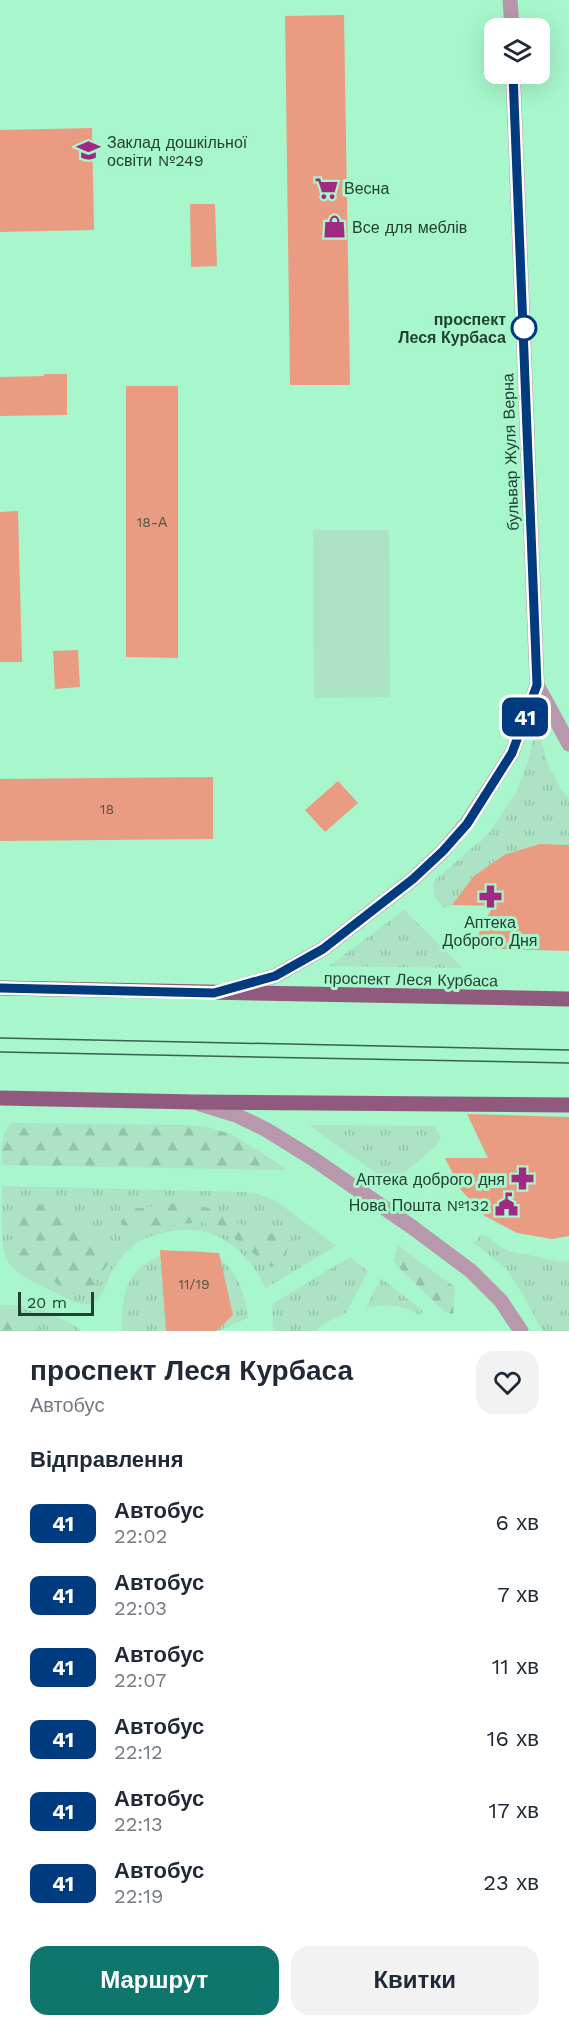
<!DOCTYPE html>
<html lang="uk">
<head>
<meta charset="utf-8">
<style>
  :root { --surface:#fff; --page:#f2f2f3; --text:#1f2937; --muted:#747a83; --accent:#0f766e }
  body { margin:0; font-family:"Work Sans",sans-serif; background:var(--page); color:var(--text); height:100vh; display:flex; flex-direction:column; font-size:22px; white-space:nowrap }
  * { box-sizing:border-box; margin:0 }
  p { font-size:20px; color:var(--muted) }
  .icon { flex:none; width:33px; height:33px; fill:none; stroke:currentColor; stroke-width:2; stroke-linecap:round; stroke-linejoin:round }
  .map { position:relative; height:1331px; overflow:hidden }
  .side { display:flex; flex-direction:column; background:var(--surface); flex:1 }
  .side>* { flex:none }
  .badge { padding:0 12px; border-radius:9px; font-size:21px; line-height:39px }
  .controls { position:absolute; left:484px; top:18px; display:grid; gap:12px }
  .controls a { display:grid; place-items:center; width:66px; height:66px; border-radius:12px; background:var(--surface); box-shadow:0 6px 24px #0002; font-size:30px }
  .scale { position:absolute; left:18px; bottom:15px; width:76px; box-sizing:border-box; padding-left:6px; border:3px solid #214131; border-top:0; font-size:16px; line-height:21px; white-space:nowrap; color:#214131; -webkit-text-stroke:4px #a7f6cc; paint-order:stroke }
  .map>.badge { position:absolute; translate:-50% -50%; box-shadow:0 0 0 3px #fff }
  h2 { padding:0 30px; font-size:22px; line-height:54px }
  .round { display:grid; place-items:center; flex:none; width:63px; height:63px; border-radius:18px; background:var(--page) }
  .head { display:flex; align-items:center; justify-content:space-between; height:102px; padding:0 30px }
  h1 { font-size:28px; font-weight:700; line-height:45px }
  .button { display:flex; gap:12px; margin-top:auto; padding:12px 30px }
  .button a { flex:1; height:69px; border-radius:18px; background:var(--accent); color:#fff; font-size:24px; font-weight:700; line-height:69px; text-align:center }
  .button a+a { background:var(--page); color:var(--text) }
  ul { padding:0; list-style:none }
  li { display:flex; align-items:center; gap:18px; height:72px; padding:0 30px }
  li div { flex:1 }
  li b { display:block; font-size:22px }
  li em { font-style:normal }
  li .badge { min-width:66px; font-weight:700; text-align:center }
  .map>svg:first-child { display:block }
  .grass { fill:url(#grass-tufts) }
  .forest { fill:url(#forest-firs) }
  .pitch { fill:#abe3c4 }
  .building { fill:#e99c81 }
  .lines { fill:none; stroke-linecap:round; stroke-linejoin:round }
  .minor { stroke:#b798ac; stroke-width:15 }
  .major { stroke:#905a7e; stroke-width:15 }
  .tram { stroke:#38604c; stroke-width:1.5 }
  .line-casing { stroke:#fff; stroke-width:14 }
  .line { stroke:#003b80; stroke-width:9 }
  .stop-dot { fill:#fff; stroke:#003b80; stroke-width:3 }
  .labels { text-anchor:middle; stroke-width:6; stroke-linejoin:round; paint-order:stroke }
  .number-label { font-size:14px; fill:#535845 }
  .poi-label { font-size:16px; fill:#214131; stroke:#a7f6cc; text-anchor:start }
  .stop-label { font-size:16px; font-weight:bold; fill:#214131; stroke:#a7f6cc; text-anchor:end }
  .street-label { font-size:16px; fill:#214131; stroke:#a7f6cc }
</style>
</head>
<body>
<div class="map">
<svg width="569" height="1331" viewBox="0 0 569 1331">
  <defs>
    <pattern id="grass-tufts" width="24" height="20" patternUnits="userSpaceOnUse" patternTransform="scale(1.5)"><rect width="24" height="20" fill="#abe3c4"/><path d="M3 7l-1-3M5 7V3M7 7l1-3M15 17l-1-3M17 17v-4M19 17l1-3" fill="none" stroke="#93c4a9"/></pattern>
    <pattern id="forest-firs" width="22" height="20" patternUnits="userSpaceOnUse" patternTransform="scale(1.5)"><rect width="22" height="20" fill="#abe3c4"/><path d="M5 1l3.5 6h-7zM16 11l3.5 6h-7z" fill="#93c4a9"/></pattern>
  </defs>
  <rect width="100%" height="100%" fill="#a7f6cc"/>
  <!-- grass -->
  <path class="grass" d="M537,725L547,762L560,788L569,799V845L504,855L474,876L452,905L445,908C435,899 432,894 434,881L489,833L516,793L528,761Z
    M404,910L463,968L329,966Z
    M309,1125L434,1126L441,1138L437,1145L391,1184Z
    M2,1186L245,1192L258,1194L276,1201L336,1246L266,1288C243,1244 210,1219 159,1234C149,1237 138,1240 131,1248C124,1253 118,1262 113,1269C107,1279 104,1298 92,1303C81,1308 68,1298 58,1294C41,1285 15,1276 6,1258C0,1241 2,1206 2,1186Z
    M482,1234L508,1251L561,1262L569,1261V1331H542L525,1298L506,1268L474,1243Z
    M190,1250C197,1251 204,1251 210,1253C232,1260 248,1297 248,1318L218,1331H122C119,1278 138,1255 190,1250Z
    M350,1257L368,1271L346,1313L323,1324L316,1331H273L272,1304Z
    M381,1278L423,1311L420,1315C401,1305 387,1303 366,1308Z
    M0,1305C36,1305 46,1310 77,1327L81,1331H0Z"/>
  <!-- forest -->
  <path class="forest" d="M10,1123L185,1125L208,1127L231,1134L288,1170L2,1165C2,1149 0,1137 10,1123Z
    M23,1202L48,1206L103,1240L110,1255L109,1263L90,1288L81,1292L73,1293L21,1262L12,1250L16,1207Z
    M184,1202L216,1210L240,1224L283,1237L288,1245L285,1261L271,1267L231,1236L202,1222L123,1230L121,1221L132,1209Z
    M398,1246L455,1287L453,1314L445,1312L398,1267L393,1260Z
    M7,1315L40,1331H0V1316Z"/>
  <!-- pitch -->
  <path class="pitch" d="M313,530H389L390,697L314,698Z"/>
  <!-- building -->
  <path class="building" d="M344,15L350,385H290L285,16Z
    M92,128L94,230L0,232V130Z
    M190,204H215L217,266L191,267Z
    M44,374H67V415L0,416V377L44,376Z
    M126,386H178V658L126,657Z
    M18,511L22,662H0V512Z
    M78,650L80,687L55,689L53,651Z
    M213,777V839L0,841V779Z
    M338,781L358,803L325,832L305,810Z
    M540,844L569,845V951L471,948L493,906L452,905L474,876L504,855Z
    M467,1114L569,1117V1236L552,1239L517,1233L485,1216L461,1190L445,1158H488Z
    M160,1250L219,1253L233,1315L216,1331H166Z"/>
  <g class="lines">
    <!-- minor -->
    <path class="minor" d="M510,0L512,28
      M537,685L569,744
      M223,991L275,976L323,949L413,879L443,851L467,823L512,753L537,685L513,74
      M200,1104L236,1115L265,1129L312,1158L412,1227L471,1271L501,1301L521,1331"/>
    <!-- major -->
    <path class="major" d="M0,988L569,999
      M0,1098L195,1102L569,1105"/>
    <!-- tram -->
    <path class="tram" d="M0,1038L569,1050
      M0,1052L569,1063"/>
  </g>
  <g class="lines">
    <defs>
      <path id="line" d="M0,988L214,993L275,976L323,949L413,879L443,851L467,824L512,753L537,685L513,74"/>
    </defs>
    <!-- line casing -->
    <use href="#line" class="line-casing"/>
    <!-- line -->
    <use href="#line" class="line"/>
  </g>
  <!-- icons -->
  <defs>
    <symbol id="school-bare" viewBox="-9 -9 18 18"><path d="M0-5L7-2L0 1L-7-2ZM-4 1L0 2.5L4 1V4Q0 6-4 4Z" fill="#a02a82" stroke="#a7f6cc" stroke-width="2.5" paint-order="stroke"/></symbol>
    <symbol id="supermarket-bare" viewBox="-9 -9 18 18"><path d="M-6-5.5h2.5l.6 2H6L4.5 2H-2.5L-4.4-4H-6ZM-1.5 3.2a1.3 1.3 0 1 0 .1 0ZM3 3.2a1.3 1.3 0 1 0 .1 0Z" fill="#a02a82" stroke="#a7f6cc" stroke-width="2.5" paint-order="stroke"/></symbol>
    <symbol id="shop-bare" viewBox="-9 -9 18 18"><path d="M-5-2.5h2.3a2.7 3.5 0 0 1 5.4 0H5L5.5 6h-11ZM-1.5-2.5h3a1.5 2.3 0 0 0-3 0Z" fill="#a02a82" stroke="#a7f6cc" stroke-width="2.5" paint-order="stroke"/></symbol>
    <symbol id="pharmacy-bare" viewBox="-9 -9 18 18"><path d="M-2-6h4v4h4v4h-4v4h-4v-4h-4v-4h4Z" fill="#a02a82" stroke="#a7f6cc" stroke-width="2.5" paint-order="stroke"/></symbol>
    <symbol id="civic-bare" viewBox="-9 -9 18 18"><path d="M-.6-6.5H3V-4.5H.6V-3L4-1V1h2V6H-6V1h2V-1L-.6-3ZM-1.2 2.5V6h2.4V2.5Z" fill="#a02a82" stroke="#a7f6cc" stroke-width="2.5" paint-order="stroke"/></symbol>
  </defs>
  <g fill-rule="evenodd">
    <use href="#school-bare" x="72" y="134" width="33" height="33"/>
    <use href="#supermarket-bare" x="310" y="172" width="33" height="33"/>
    <use href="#shop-bare" x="318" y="210" width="33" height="33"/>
    <use href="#pharmacy-bare" x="474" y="880" width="33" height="33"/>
    <use href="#pharmacy-bare" x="506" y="1162" width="33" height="33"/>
    <use href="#civic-bare" x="490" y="1188" width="33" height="33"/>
  </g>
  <!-- markers -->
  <circle class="stop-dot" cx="524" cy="328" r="12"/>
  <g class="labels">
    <!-- number labels -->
    <g class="number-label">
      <text x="152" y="527">18-А</text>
      <text x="107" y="814">18</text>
      <text x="194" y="1289">11/19</text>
    </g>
    <!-- poi labels -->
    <g class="poi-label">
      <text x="107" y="148">Заклад дошкільної<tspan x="107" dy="18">освіти №249</tspan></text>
      <text x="344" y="194">Весна</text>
      <text x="352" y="233">Все для меблів</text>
      <text x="490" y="928" text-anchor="middle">Аптека<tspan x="490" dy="18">Доброго Дня</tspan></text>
      <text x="505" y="1185" text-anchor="end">Аптека доброго дня</text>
      <text x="489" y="1211" text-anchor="end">Нова Пошта №132</text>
    </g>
    <!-- stop labels -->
    <g class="stop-label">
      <text x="506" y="325">проспект<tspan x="506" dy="18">Леся Курбаса</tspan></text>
    </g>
    <!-- street labels -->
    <g class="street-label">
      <text transform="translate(510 452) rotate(-92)" y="6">бульвар Жуля Верна</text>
      <text transform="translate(411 979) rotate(1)" y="6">проспект Леся Курбаса</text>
    </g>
  </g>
</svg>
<div class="controls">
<a><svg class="icon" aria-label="layers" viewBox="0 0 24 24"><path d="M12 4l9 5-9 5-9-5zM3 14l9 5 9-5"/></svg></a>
</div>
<div class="scale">20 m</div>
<b class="badge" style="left:525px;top:717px;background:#003b80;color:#fff">41</b>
</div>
<section class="side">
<div class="head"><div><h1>проспект Леся Курбаса</h1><p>Автобус</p></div><a class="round"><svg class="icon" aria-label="heart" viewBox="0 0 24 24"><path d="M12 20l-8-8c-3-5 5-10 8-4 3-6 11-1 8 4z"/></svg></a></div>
<h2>Відправлення</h2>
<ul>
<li><span class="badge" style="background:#003b80;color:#fff">41</span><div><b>Автобус</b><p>22:02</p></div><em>6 хв</em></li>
<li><span class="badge" style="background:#003b80;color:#fff">41</span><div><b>Автобус</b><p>22:03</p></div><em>7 хв</em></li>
<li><span class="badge" style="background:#003b80;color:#fff">41</span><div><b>Автобус</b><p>22:07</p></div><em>11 хв</em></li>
<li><span class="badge" style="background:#003b80;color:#fff">41</span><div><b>Автобус</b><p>22:12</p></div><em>16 хв</em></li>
<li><span class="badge" style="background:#003b80;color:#fff">41</span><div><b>Автобус</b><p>22:13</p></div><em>17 хв</em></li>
<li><span class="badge" style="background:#003b80;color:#fff">41</span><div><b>Автобус</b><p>22:19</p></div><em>23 хв</em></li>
</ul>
<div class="button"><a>Маршрут</a><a>Квитки</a></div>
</section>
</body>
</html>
